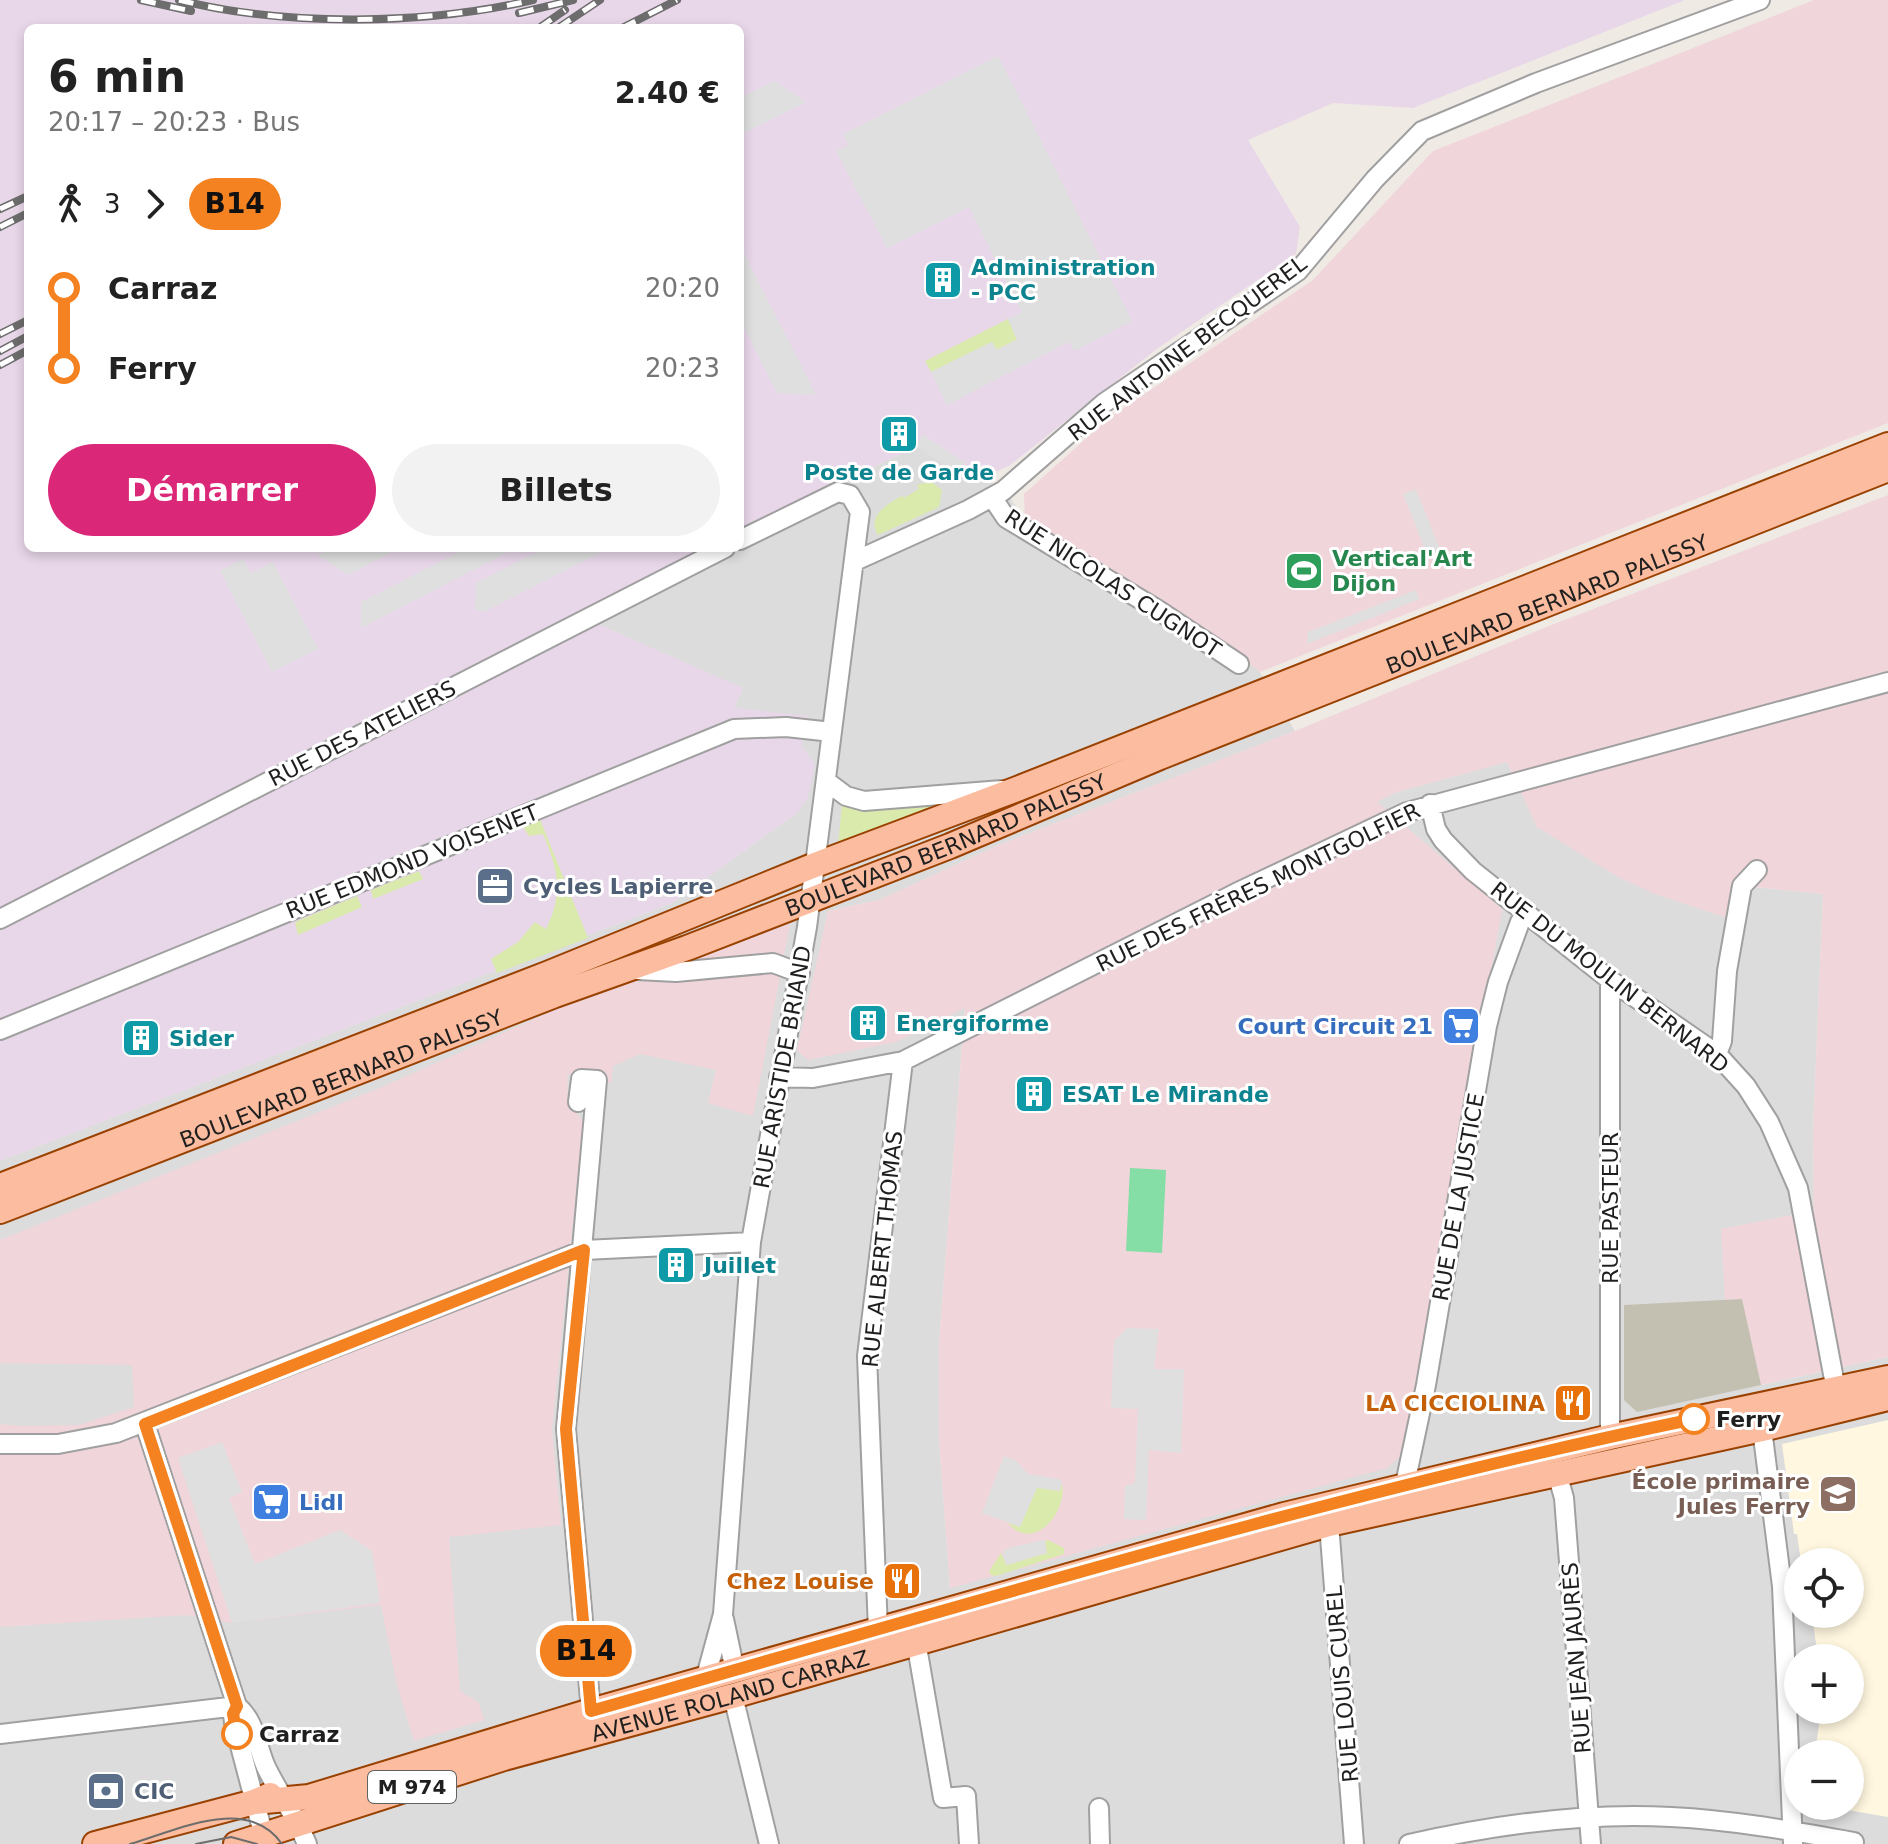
<!DOCTYPE html>
<html lang="fr">
<head>
<meta charset="utf-8">
<style>
  :root { --surface:#fff; --page:#f2f2f2; --text:#222; --muted:#767676; --accent:#db2777 }
  body { margin:0; font-family:"DejaVu Sans",sans-serif; background:var(--page); color:var(--text); height:100vh; display:flex; flex-direction:column; font-size:30px; white-space:nowrap }
  * { box-sizing:border-box; margin:0 }
  p { font-size:26px; color:var(--muted) }
  .icon { flex:none; width:44px; height:44px; fill:none; stroke:currentColor; stroke-width:2; stroke-linecap:round; stroke-linejoin:round }
  .map { position:relative; flex:1; overflow:hidden }
  .drawer { position:absolute; left:24px; top:24px; width:720px; height:528px; display:flex; flex-direction:column; background:var(--surface); border-radius:12px; box-shadow:0 4px 12px #0003 }
  .drawer>* { flex:none }
  .badge { padding:0 16px; border-radius:26px; font-size:28px; line-height:52px }
  .controls { position:absolute; left:1784px; top:1548px; display:grid; gap:16px }
  .controls a { display:grid; place-items:center; width:80px; height:80px; border-radius:50%; background:var(--surface); box-shadow:0 4px 12px #0003; font-size:40px }
  .map>.badge { position:absolute; translate:-50% -50%; box-shadow:0 0 0 4px #fff }
  .legs { display:flex; align-items:center; gap:12px; height:88px; padding:0 24px; font-size:26px }
  .legs p { margin-inline-start:auto }
  .summary { display:flex; align-items:center; justify-content:space-between; height:136px; padding:0 24px }
  h1 { font-size:44px; font-weight:800; line-height:60px }
  .action { display:flex; gap:16px; margin-top:auto; padding:16px 24px }
  .action a { flex:1; height:92px; border-radius:48px; background:var(--accent); color:#fff; font-size:32px; font-weight:800; line-height:92px; text-align:center }
  .action a+a { background:var(--page); color:var(--text) }
  ul { padding:0 24px; list-style:none }
  li { display:flex; align-items:center; gap:28px; height:80px; font-size:30px }
  li i { display:grid; place-items:center; width:12px; height:100%; margin:0 10px; background:currentColor }
  li i::after { content:''; width:20px; height:20px; margin:-10px; border:6px solid; border-radius:50%; background:var(--surface) }
  li p { margin-inline-start:auto }
  li:first-child i { background:linear-gradient(#0000 50%,currentColor 0) }
  li:last-child i { background:linear-gradient(currentColor 50%,#0000 0) }
  .map>svg:first-child { display:block }
  .residential { fill:#dddcdc; fill-rule:evenodd }
  .commercial { fill:#f0d5db }
  .industrial { fill:#e8d7e9 }
  .education { fill:#fff7df }
  .construction { fill:#c4c0b1 }
  .grass { fill:#dae9ac }
  .pitch { fill:#84dea5 }
  .parking { fill:#dfdfdf }
  .lines { fill:none; stroke-linecap:round; stroke-linejoin:round }
  .minor-casing { stroke:#a0a0a0; stroke-width:22 }
  .major-casing { stroke:#994101; stroke-width:28 }
  .minor { stroke:#fff; stroke-width:18 }
  .major { stroke:#fbbc9f; stroke-width:24 }
  .tram { stroke:#6d6d6d; stroke-width:2 }
  .rail-casing { stroke:#6d6d6d; stroke-width:8 }
  .rail { stroke:#fff; stroke-width:5; stroke-dasharray:15; stroke-linecap:butt }
  .line-1-casing { stroke:#fff; stroke-width:18 }
  .line-1 { stroke:#f58220; stroke-width:12 }
  .stop-1-dot { fill:#fff; stroke:#f58220; stroke-width:4 }
  .labels { text-anchor:middle; stroke-width:6; stroke-linejoin:round; paint-order:stroke }
  .shield { fill:#fff; stroke:#626262; stroke-width:2 }
  .shield-label { font-size:20px; font-weight:bold; fill:#1f1f1f }
  .culture-label { font-size:22px; font-weight:bold; fill:#0d838f; stroke:#fff; text-anchor:start }
  .street-label { font-size:22px; fill:#1f1f1f; stroke:#fff }
  .leisure-label { font-size:22px; font-weight:bold; fill:#27864d; stroke:#fff; text-anchor:start }
  .service-label { font-size:22px; font-weight:bold; fill:#4e5e75; stroke:#fff; text-anchor:start }
  .shop-label { font-size:22px; font-weight:bold; fill:#366cbe; stroke:#fff; text-anchor:end }
  .food-label { font-size:22px; font-weight:bold; fill:#c56008; stroke:#fff; text-anchor:end }
  .stop-label { font-size:22px; font-weight:bold; fill:#1f1f1f; stroke:#fff; text-anchor:start }
  .education-label { font-size:22px; font-weight:bold; fill:#785e54; stroke:#fff; text-anchor:end }
</style>
</head>
<body>
<div class="map">
<svg width="1888" height="1844" viewBox="0 0 1888 1844">
  <rect width="100%" height="100%" fill="#f0eae5"/>
  <!-- residential -->
  <path class="residential" d="M923,435L960,473L1001,486L1025,519L1205,630L1260,672L1295,731L1001,844L879,900L828,911L818,962L896,1042L965,1007L939,1344V1440L950,1588L1376,802L1397,792L1507,762L1537,827L1744,886L1823,894L1813,1132L1814,1211L1722,1229L1725,1300L1742,1299L1762,1385L1888,1357V1844H0V1161L672,903L797,813L734,708L742,688L600,625L592,607L710,548H740V533L916,446ZM1798,1562H1850V1614H1798ZM1798,1658H1850V1710H1798ZM1798,1754H1850V1806H1798Z"/>
  <!-- commercial -->
  <path class="commercial" d="M1814,0H1888V423L1260,672L1205,630L1025,519L1024,494L1109,418L1313,280L1433,151Z
    M1888,495V1357L1761,1385L1742,1299L1725,1301L1721,1229L1814,1211L1813,1132L1823,894L1745,886L1739,922L1655,894L1618,877L1537,827L1507,762L1397,792L1377,802L1502,909L1407,1451L1387,1468L950,1588L939,1440V1344L965,1008L896,1042L808,1060L797,1050L828,911L879,900L1001,844L1295,731L1549,626Z
    M790,924L753,1116L708,1103L716,1070L640,1054L613,1066L611,1083L567,1074L568,1104L583,1121L552,1430L561,1525L449,1537L460,1691L479,1703L484,1720L414,1741L397,1685L381,1605L231,1623L187,1615L0,1627V1424L21,1426L79,1425L134,1407L132,1365L0,1363V1240L382,1087L591,994Z"/>
  <!-- industrial -->
  <path class="industrial" d="M0,0H1685L1413,108L1333,103L1248,140L1300,227L1296,254L1158,348L1009,466L979,479L959,473L966,463L923,435L916,446L740,533V28H28V548H710L592,607L600,625L743,688L734,708L807,716L801,746L815,764L808,797L797,813L672,903L0,1161Z"/>
  <!-- education -->
  <path class="education" d="M1888,1420V1817L1824,1806H1850V1754H1815L1821,1710H1850V1658H1818L1812,1615L1808,1614H1850V1562H1801L1797,1534H1794L1782,1444Z"/>
  <!-- construction -->
  <path class="construction" d="M1742,1299L1761,1385L1637,1412L1624,1400V1305Z"/>
  <!-- grass -->
  <path class="grass" d="M1008,319L1018,339L996,350L992,342L931,372L925,361Z
    M924,483H933L942,490L939,507L878,535C866,516 887,504 902,496L904,498L919,489L917,485Z
    M949,803L838,846L842,804Z
    M539,817L588,938L497,973L491,959L518,942L535,922L546,929C564,893 558,869 543,834L529,836L523,827Z
    M419,871L423,879L373,899L371,890Z
    M357,896L362,907L298,935L295,922Z
    M1062,1483C1068,1513 1033,1553 1008,1523L1020,1526L1037,1487L1059,1491Z
    M1048,1540L1064,1548V1554L996,1576L991,1575L989,1571L1001,1553L1007,1565L1047,1553L1045,1541Z"/>
  <!-- pitch -->
  <path class="pitch" d="M1130,1168L1166,1170L1162,1253L1126,1251Z"/>
  <!-- parking -->
  <path class="parking" d="M998,56L1132,321L1074,351L1069,342L947,405L931,372L992,342L997,350L1017,340L1008,319L1022,312L969,207L887,248L836,151L848,145L843,134Z
    M774,81L806,102L740,135V98Z
    M740,245L816,395L777,393L740,319Z
    M923,435L966,463L959,473L916,446Z
    M1416,489L1441,552L1428,557L1403,494Z
    M331,548H400L348,575L317,555Z
    M467,548H516L361,628V602Z
    M545,548H609L484,612L475,610L476,583Z
    M243,559L251,573L273,562L318,649L272,672L220,571Z
    M1416,590L1419,599L1307,644L1308,632Z
    M1127,1328L1159,1329L1154,1369H1184L1181,1453L1149,1450L1146,1520L1124,1519L1125,1486L1135,1483L1138,1409L1111,1408L1114,1341Z
    M222,1442L242,1492L229,1498L255,1564L340,1530L372,1551L380,1603L232,1623L178,1458Z
    M1004,1456L1015,1460L1028,1474L1059,1479L1062,1483L1060,1491L1037,1488L1020,1527L982,1513Z
    M1042,1540L1045,1541L1047,1553L1006,1565L1003,1554L1005,1549Z"/>
  <g class="lines">
    <defs>
      <path id="minor" d="M992,497L1006,518L1158,610L1239,664
        M855,561L968,510L1003,491L1104,403L1298,271L1375,179L1422,131L1536,83L1760,0
        M826,781L846,796L864,801L1002,790
        M1430,804L1436,829L1443,840L1473,871L1610,980L1717,1054L1746,1086L1769,1122L1798,1188L1836,1390
        M0,919L725,548
        M637,970L676,972L773,963L800,973
        M0,1030L734,729L786,727L832,732
        M1717,1054L1722,1041L1727,971L1742,886L1757,870
        M779,1077L813,1078L903,1061L1236,893L1407,812L1888,682
        M578,1102L581,1079L597,1080L566,1429L591,1711
        M145,1424L237,1706C255,1720 257,1747 266,1767C279,1794 295,1814 307,1844
        M1762,1429L1782,1586L1793,1844
        M1610,1437V980
        M0,1444H58L116,1433L584,1250L751,1242
        M1557,1473L1564,1498L1591,1844
        M1405,1484L1426,1385L1487,1026L1498,982L1520,922L1526,915
        M1329,1524L1354,1844
        M724,1619L735,1671
        M878,1630L867,1356L903,1061
        M916,1641L943,1798L966,1796L969,1844
        M705,1680L723,1614L751,1242L807,927L860,512L850,495L838,492L740,540
        M733,1696L769,1844
        M237,1706L233,1714L234,1723L266,1844
        M0,1734L237,1706
        M1099,1808L1100,1844
        M1409,1844C1494,1825 1585,1812 1671,1817C1732,1820 1794,1831 1854,1842"/>
      <g id="major">
        <path d="M0,1186L547,974L815,865L1017,789L1888,445"/>
        <path id="s1" d="M0,1211L555,995L687,948L950,846L1160,757L1888,469"/>
        <path d="M254,1802L309,1797L591,1711L1284,1515L1610,1437L1888,1378"/>
        <path d="M95,1844L254,1802L270,1795"/>
        <path id="s2" d="M236,1844L504,1758L733,1696L1329,1524L1762,1429L1888,1398"/>
      </g>
    </defs>
    <!-- minor casing -->
    <use href="#minor" class="minor-casing"/>
    <!-- major casing -->
    <use href="#major" class="major-casing"/>
    <!-- minor -->
    <use href="#minor" class="minor"/>
    <!-- major -->
    <use href="#major" class="major"/>
    <!-- tram -->
    <path class="tram" d="M130,1844C176,1831 247,1794 282,1844
      M196,1844L231,1837L257,1844"/>
    <defs>
      <path id="rail" d="M141,0L191,11
        M179,0C286,27 426,25 533,0
        M519,13L573,0
        M539,28L565,10
        M558,28L600,0
        M622,28L677,0
        M0,209L28,196
        M0,227L28,213
        M0,334L28,320
        M0,351L28,336
        M0,365L28,350"/>
    </defs>
    <!-- rail casing -->
    <use href="#rail" class="rail-casing"/>
    <!-- rail -->
    <use href="#rail" class="rail"/>
  </g>
  <g class="lines">
    <defs>
      <path id="line-1" d="M237,1734L233,1714L237,1706L145,1424L584,1250L566,1429L591,1711C957,1608 1321,1496 1694,1419"/>
    </defs>
    <!-- line-1 casing -->
    <use href="#line-1" class="line-1-casing"/>
    <!-- line-1 -->
    <use href="#line-1" class="line-1"/>
  </g>
  <!-- icons -->
  <defs>
    <symbol id="building-square" viewBox="-11 -11 22 22"><rect x="-9" y="-9" width="18" height="18" rx="4" fill="#0f9aa8" stroke="#fff"/><path d="M-4-6H4V6H1V3H-1V6H-4ZM-2.5-4.3h1.7v1.8h-1.7ZM.8-4.3h1.7v1.8H.8ZM-2.5-1h1.7V.8h-1.7ZM.8-1h1.7V.8H.8Z" fill="#fff"/></symbol>
    <symbol id="stadium-square" viewBox="-11 -11 22 22"><rect x="-9" y="-9" width="18" height="18" rx="4" fill="#2e9e5b" stroke="#fff"/><path d="M0-5a6.5 5 0 1 0 0 10a6.5 5 0 1 0 0-10ZM-3.5-1.8h7v3.6h-7Z" fill="#fff"/></symbol>
    <symbol id="office-square" viewBox="-11 -11 22 22"><rect x="-9" y="-9" width="18" height="18" rx="4" fill="#5c6f8a" stroke="#fff"/><path d="M-6-3h4V-5.5h4V-3h4V5H-6ZM-1-4.5V-3h2v-1.5ZM-6 0V1H6V0Z" fill="#fff"/></symbol>
    <symbol id="supermarket-square" viewBox="-11 -11 22 22"><rect x="-9" y="-9" width="18" height="18" rx="4" fill="#3f7fe0" stroke="#fff"/><path d="M-6-5.5h2.5l.6 2H6L4.5 2H-2.5L-4.4-4H-6ZM-1.5 3.2a1.3 1.3 0 1 0 .1 0ZM3 3.2a1.3 1.3 0 1 0 .1 0Z" fill="#fff"/></symbol>
    <symbol id="restaurant-square" viewBox="-11 -11 22 22"><rect x="-9" y="-9" width="18" height="18" rx="4" fill="#e8710a" stroke="#fff"/><path d="M-5-6h1v4h1v-4h1v4h1v-4h1v5L-1.5 .5V6h-2V.5L-5-1ZM5-6V6H3V1.5H1.5Q1.5-4 5-6Z" fill="#fff"/></symbol>
    <symbol id="school-square" viewBox="-11 -11 22 22"><rect x="-9" y="-9" width="18" height="18" rx="4" fill="#8d6e63" stroke="#fff"/><path d="M0-5L7-2L0 1L-7-2ZM-4 1L0 2.5L4 1V4Q0 6-4 4Z" fill="#fff"/></symbol>
    <symbol id="bank-square" viewBox="-11 -11 22 22"><rect x="-9" y="-9" width="18" height="18" rx="4" fill="#5c6f8a" stroke="#fff"/><path d="M-6-4H6V4H-6ZM0-2.3a2.3 2.3 0 1 0 0 4.6a2.3 2.3 0 1 0 0-4.6Z" fill="#fff"/></symbol>
  </defs>
  <g fill-rule="evenodd">
    <use href="#building-square" x="921" y="258" width="44" height="44"/>
    <use href="#building-square" x="877" y="412" width="44" height="44"/>
    <use href="#stadium-square" x="1282" y="549" width="44" height="44"/>
    <use href="#office-square" x="473" y="864" width="44" height="44"/>
    <use href="#building-square" x="846" y="1001" width="44" height="44"/>
    <use href="#supermarket-square" x="1439" y="1004" width="44" height="44"/>
    <use href="#building-square" x="119" y="1016" width="44" height="44"/>
    <use href="#building-square" x="1012" y="1072" width="44" height="44"/>
    <use href="#building-square" x="654" y="1243" width="44" height="44"/>
    <use href="#restaurant-square" x="1551" y="1381" width="44" height="44"/>
    <use href="#school-square" x="1816" y="1472" width="44" height="44"/>
    <use href="#supermarket-square" x="249" y="1480" width="44" height="44"/>
    <use href="#restaurant-square" x="880" y="1559" width="44" height="44"/>
    <use href="#bank-square" x="84" y="1769" width="44" height="44"/>
  </g>
  <!-- markers -->
  <g class="stop-1-dot">
    <circle cx="1694" cy="1419" r="14"/>
    <circle cx="237" cy="1734" r="14"/>
  </g>
  <g class="labels">
    <!-- shield labels -->
    <rect class="shield" x="368" y="1771" width="88" height="32" rx="6"/>
    <g class="shield-label">
      <text x="412" y="1794">M 974</text>
    </g>
    <!-- culture labels -->
    <g class="culture-label">
      <text x="971" y="275">Administration<tspan x="971" dy="25">- PCC</tspan></text>
      <text x="899" y="480" text-anchor="middle">Poste de Garde</text>
      <text x="896" y="1031">Energiforme</text>
      <text x="169" y="1046">Sider</text>
      <text x="1062" y="1102">ESAT Le Mirande</text>
      <text x="704" y="1273">Juillet</text>
    </g>
    <!-- street labels -->
    <g class="street-label">
      <text transform="translate(1187 348) rotate(-37)" y="8">RUE ANTOINE BECQUEREL</text>
      <text transform="translate(1113 583) rotate(33)" y="8">RUE NICOLAS CUGNOT</text>
      <text dy="8" stroke="none"><textPath href="#s1" startOffset="1662">BOULEVARD BERNARD PALISSY</textPath></text>
      <text transform="translate(362 733) rotate(-27)" y="8">RUE DES ATELIERS</text>
      <text dy="8" stroke="none"><textPath href="#s1" startOffset="1014">BOULEVARD BERNARD PALISSY</textPath></text>
      <text transform="translate(412 861) rotate(-22)" y="8">RUE EDMOND VOISENET</text>
      <text transform="translate(1258 887) rotate(-26)" y="8">RUE DES FRÈRES MONTGOLFIER</text>
      <text transform="translate(1610 977) rotate(38)" y="8">RUE DU MOULIN BERNARD</text>
      <text transform="translate(782 1067) rotate(-80)" y="8">RUE ARISTIDE BRIAND</text>
      <text dy="8" stroke="none"><textPath href="#s1" startOffset="366">BOULEVARD BERNARD PALISSY</textPath></text>
      <text transform="translate(1458 1197) rotate(-80)" y="8">RUE DE LA JUSTICE</text>
      <text transform="translate(1610 1208) rotate(-90)" y="8">RUE PASTEUR</text>
      <text transform="translate(882 1249) rotate(-84)" y="8">RUE ALBERT THOMAS</text>
      <text transform="translate(1576 1658) rotate(-94)" y="8">RUE JEAN JAURÈS</text>
      <text transform="translate(1342 1684) rotate(-95)" y="8">RUE LOUIS CUREL</text>
      <text dy="8" stroke="none"><textPath href="#s2" startOffset="516">AVENUE ROLAND CARRAZ</textPath></text>
    </g>
    <!-- leisure labels -->
    <g class="leisure-label">
      <text x="1332" y="566">Vertical'Art<tspan x="1332" dy="25">Dijon</tspan></text>
    </g>
    <!-- service labels -->
    <g class="service-label">
      <text x="523" y="894">Cycles Lapierre</text>
      <text x="134" y="1799">CIC</text>
    </g>
    <!-- shop labels -->
    <g class="shop-label">
      <text x="1433" y="1034">Court Circuit 21</text>
      <text x="299" y="1510" text-anchor="start">Lidl</text>
    </g>
    <!-- food labels -->
    <g class="food-label">
      <text x="1545" y="1411">LA CICCIOLINA</text>
      <text x="874" y="1589">Chez Louise</text>
    </g>
    <!-- stop labels -->
    <g class="stop-label">
      <text x="1716" y="1427">Ferry</text>
      <text x="259" y="1742">Carraz</text>
    </g>
    <!-- education labels -->
    <g class="education-label">
      <text x="1810" y="1489">École primaire<tspan x="1810" dy="25">Jules Ferry</tspan></text>
    </g>
  </g>
</svg>
<div class="controls">
<a><svg class="icon" aria-label="locate" viewBox="0 0 24 24"><circle cx="12" cy="12" r="6"/><path d="M12 2v4M12 18v4M2 12h4M18 12h4"/></svg></a>
<a>+</a>
<a>−</a>
</div>
<b class="badge" style="left:586px;top:1651px;background:#f58220;color:#111">B14</b>
<section class="drawer">
<div class="summary"><div><h1>6 min</h1><p>20:17 – 20:23 · Bus</p></div><b>2.40 €</b></div>
<div class="legs"><svg class="icon" aria-label="walk" viewBox="0 0 24 24"><circle cx="13" cy="4" r="2"/><path d="M13 8l-2 6 4 7M11 14l-3 7M7 12l3-4h3l4 4"/></svg>3<svg class="icon" aria-label="forward" viewBox="0 0 24 24"><path d="M9 5l7 7-7 7"/></svg><b class="badge" style="background:#f58220;color:#111">B14</b></div>
<ul>
<li><i style="color:#f58220"></i><b>Carraz</b><p>20:20</p></li>
<li><i style="color:#f58220"></i><b>Ferry</b><p>20:23</p></li>
</ul>
<div class="action"><a>Démarrer</a><a>Billets</a></div>
</section>
</div>
</body>
</html>
